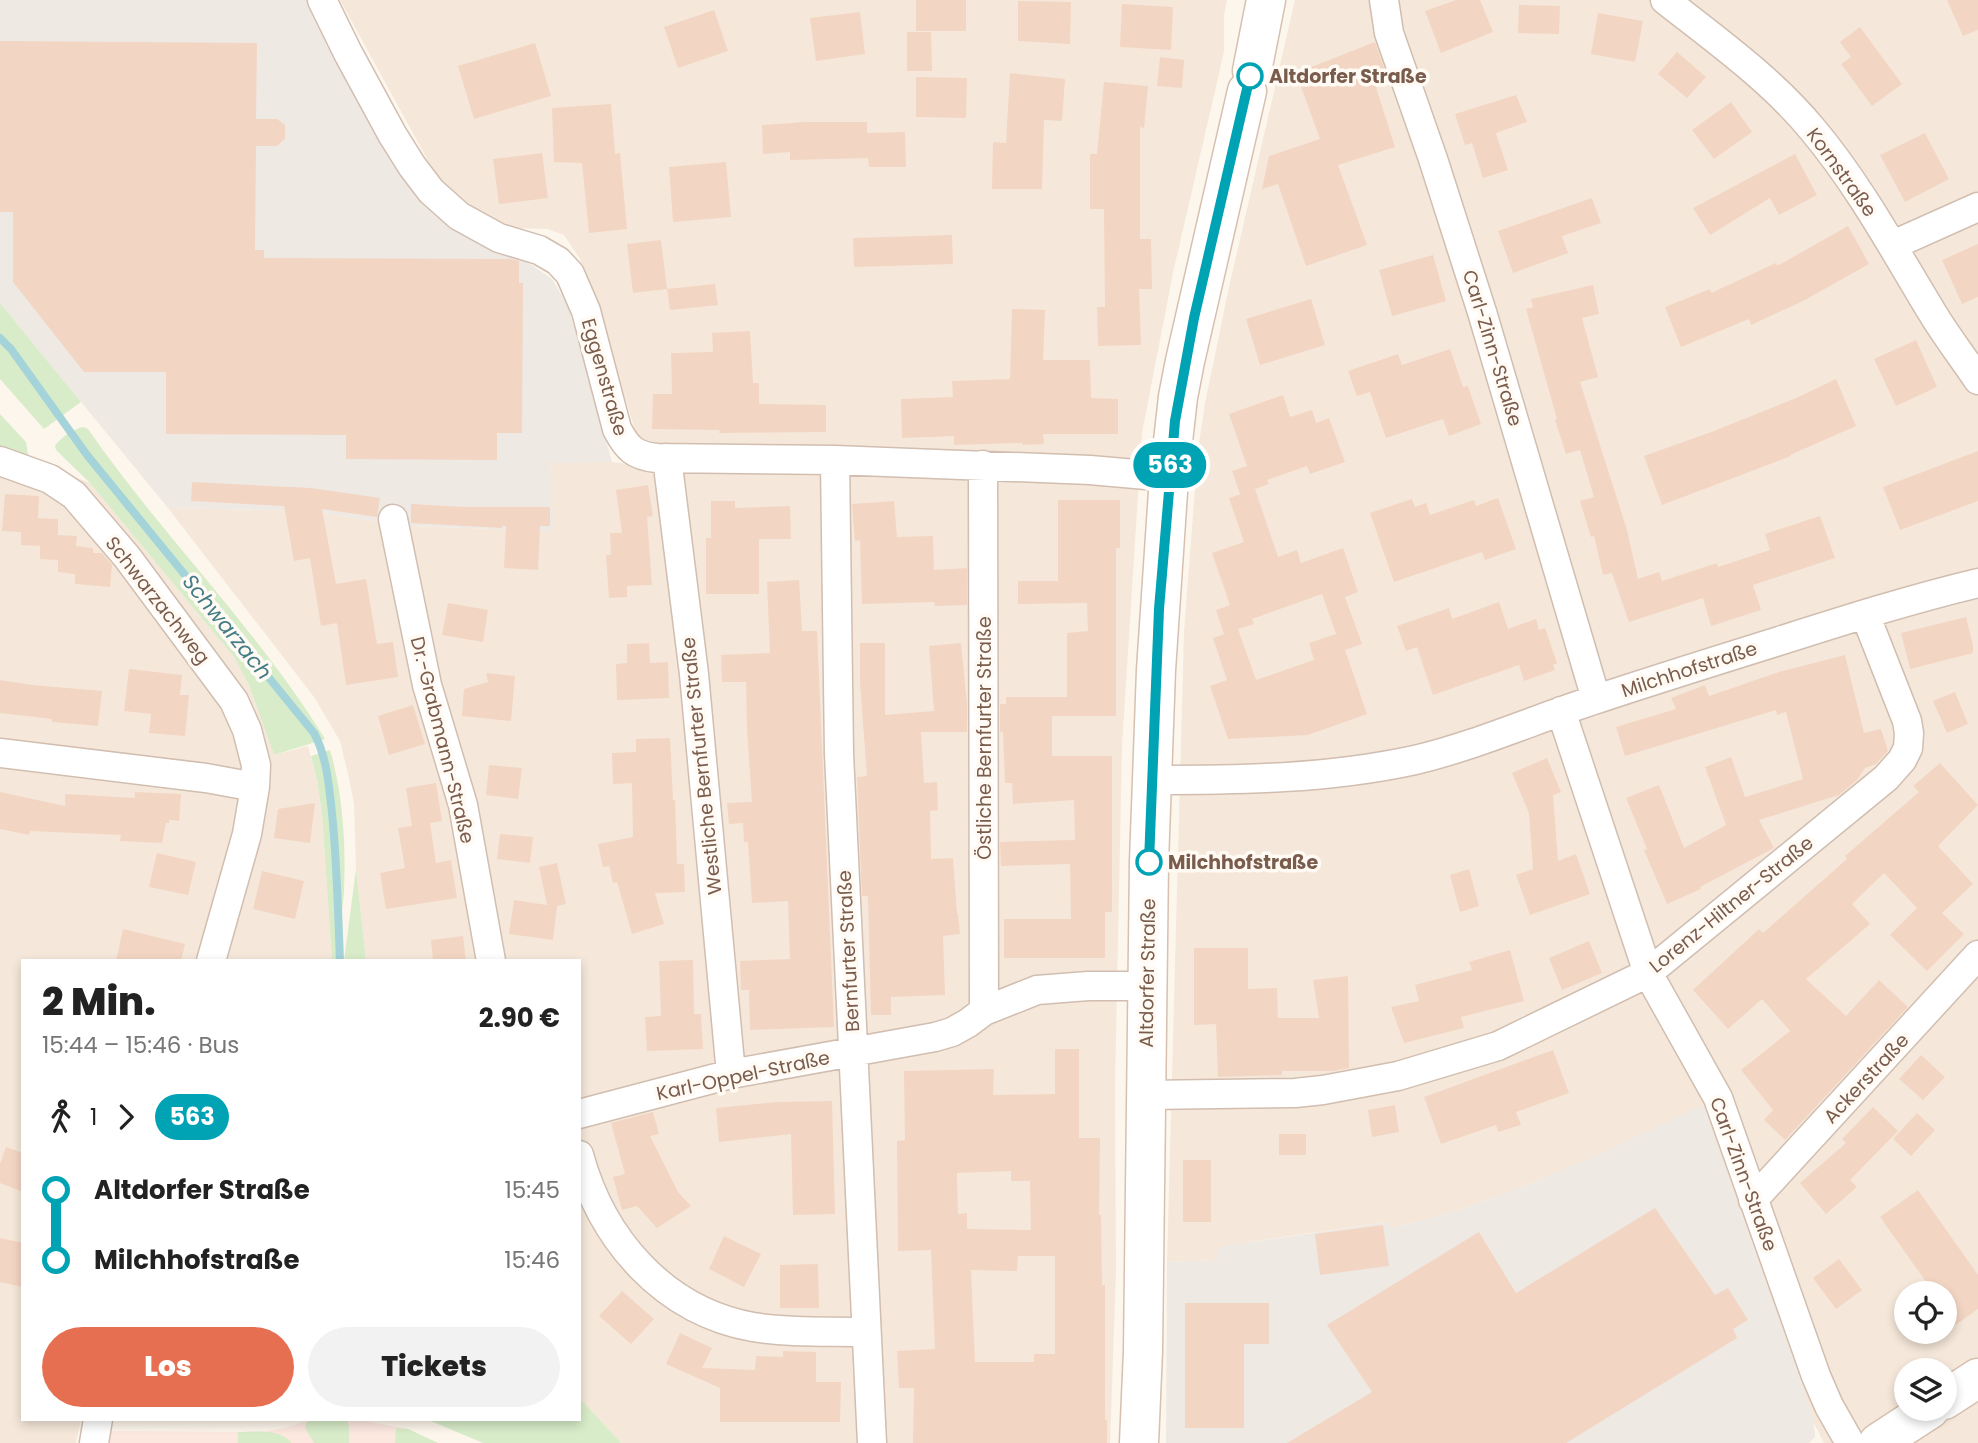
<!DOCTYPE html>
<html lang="de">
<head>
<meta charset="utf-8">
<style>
  :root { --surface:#fff; --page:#f2f2f2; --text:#222; --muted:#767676; --accent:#e76f51 }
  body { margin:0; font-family:Poppins,sans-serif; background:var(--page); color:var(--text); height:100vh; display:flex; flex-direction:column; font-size:26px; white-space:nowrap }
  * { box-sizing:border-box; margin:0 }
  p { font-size:23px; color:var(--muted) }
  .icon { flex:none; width:38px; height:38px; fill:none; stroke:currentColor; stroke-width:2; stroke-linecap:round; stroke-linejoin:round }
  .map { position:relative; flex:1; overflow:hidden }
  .sheet { position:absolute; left:21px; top:959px; width:560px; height:462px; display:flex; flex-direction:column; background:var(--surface); border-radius:0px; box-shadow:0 4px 10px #0003 }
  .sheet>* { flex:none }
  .badge { padding:0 14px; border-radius:23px; font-size:24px; line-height:46px }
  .buttons { position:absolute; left:1894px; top:1281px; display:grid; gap:14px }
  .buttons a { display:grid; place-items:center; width:63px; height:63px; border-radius:50%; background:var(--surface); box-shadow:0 4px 10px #0003; font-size:35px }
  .map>.badge { position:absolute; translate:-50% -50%; box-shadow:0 0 0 4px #fff }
  .legs { display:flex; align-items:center; gap:10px; height:77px; padding:0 21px; font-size:23px }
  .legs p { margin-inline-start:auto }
  .headline { display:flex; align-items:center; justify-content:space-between; height:119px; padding:0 21px }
  h1 { font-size:38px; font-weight:800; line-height:52px }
  .cta { display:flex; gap:14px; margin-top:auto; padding:14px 21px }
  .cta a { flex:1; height:80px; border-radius:42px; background:var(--accent); color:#fff; font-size:28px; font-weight:800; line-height:80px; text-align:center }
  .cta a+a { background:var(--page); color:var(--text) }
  ul { padding:0 21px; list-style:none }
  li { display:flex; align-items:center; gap:24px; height:70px; font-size:26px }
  li i { display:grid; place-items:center; width:10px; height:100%; margin:0 9px; background:currentColor }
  li i::after { content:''; width:18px; height:18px; margin:-9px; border:5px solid; border-radius:50%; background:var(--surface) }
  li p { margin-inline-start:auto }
  li:first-child i { background:linear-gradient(#0000 50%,currentColor 0) }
  li:last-child i { background:linear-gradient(currentColor 50%,#0000 0) }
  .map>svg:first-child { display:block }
  .residential { fill:#f5e8da; fill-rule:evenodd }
  .commercial { fill:#fde8e0 }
  .industrial { fill:#efe9e4 }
  .green { fill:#d8ecc9 }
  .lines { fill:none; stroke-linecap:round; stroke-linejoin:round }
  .stream { stroke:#a5d3da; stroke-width:8 }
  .building { fill:#f3d5c3; fill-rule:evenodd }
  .minor-casing { stroke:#d1beb0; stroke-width:31 }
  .secondary-casing { stroke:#d6c0b0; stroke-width:41 }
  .minor { stroke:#fff; stroke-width:28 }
  .secondary { stroke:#fff; stroke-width:38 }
  .line-1-casing { stroke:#fff; stroke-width:16 }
  .line-1 { stroke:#00a3b4; stroke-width:10 }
  .stop-1-dot { fill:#fff; stroke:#00a3b4; stroke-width:3.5 }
  .labels { text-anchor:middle; stroke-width:7; stroke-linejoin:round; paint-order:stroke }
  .stop-label { font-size:19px; font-weight:bold; fill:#7a5c4d; stroke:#fffaf3; text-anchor:start }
  .street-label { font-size:19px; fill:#7a5c4d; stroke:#fffaf3 }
  .water-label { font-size:21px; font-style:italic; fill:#437c86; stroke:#fffaf3 }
</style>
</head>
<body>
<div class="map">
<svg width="1978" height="1443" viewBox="0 0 1978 1443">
  <rect width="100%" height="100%" fill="#fdf6ec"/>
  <!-- residential -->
  <path class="residential" d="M340,0H1227L1224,15V52L1173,273L1142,433L1122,746L1115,1086L1116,1272L1110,1443H621L579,1397V961H366L356,869L354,803L349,778L340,741L314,697L168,508L309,511L408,526L553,531L550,462H612L639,465L638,440L614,361L584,282L580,259L564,235L547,229L514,228L477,211L437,177Z
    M1295,0H1978V1443H1824L1814,1423L1801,1381L1597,1155L1513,1191L1450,1213L1392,1228L1388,1222L1296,1235L1219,1247L1218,1260L1167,1262L1184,631L1198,450L1205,403L1229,287ZM1906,1293H1944V1332H1906ZM1906,1370H1944V1409H1906Z
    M0,448L90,483L234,657L249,685L274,755L308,746L317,780L322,814L332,961H23V1419H81L76,1443H0Z"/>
  <!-- commercial -->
  <path class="commercial" d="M312,1419H353L408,1429L438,1443H103L105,1431L261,1432L285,1428Z"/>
  <!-- industrial -->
  <path class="industrial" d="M0,0H310L374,125L523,259L552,279L568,306L612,462L550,463L554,531L408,526L309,511L168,508L0,303Z
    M1703,1105L1811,1410L1814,1423L1815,1437L1809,1443H1166L1167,1262L1218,1260V1247L1388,1222L1392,1228L1450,1213L1513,1191L1597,1155Z"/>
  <!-- green -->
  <path class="green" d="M0,303L81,402L44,429L0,379Z
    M0,414L26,442L29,460L0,448Z
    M83,427L88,429C162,536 257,628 325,739L274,755L249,685L234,657L90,483L56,450L55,446C60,438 73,429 83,427Z
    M330,750C343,794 346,845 344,890C343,914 336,937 336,961H332L322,814L317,780L311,756Z
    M356,869L366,961H344Z
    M579,1397L621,1443H483L426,1419H579Z
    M312,1419H347L349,1426V1443H314L305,1428L306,1423Z
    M396,1428L408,1429L438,1443H395Z
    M238,1432C256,1432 279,1428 292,1443H238Z"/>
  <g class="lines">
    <!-- stream -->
    <path class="stream" d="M0,338L11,349L87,455L314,733C327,757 329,786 332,813C337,862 338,911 340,961"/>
  </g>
  <!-- building -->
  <path class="building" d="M916,0H966V31H916Z
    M1456,0H1480L1493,32L1441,53L1425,11Z
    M1947,0H1978V30L1963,36Z
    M1018,1L1071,2L1070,44L1018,41Z
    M1122,4L1173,7L1171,50L1120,47Z
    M1519,5L1560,6L1559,34L1518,33Z
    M714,10L728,51L678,68L664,27Z
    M860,12L865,54L816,61L810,18Z
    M1598,13L1643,21L1635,62L1591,54Z
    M1860,27L1902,84L1872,106L1841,64L1851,57L1840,42Z
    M907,32H931L932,71H907Z
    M0,41L257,43L256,119H277L285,125V139L277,146H256L255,250H264V258L511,259L519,261V283H523L522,433H497V460L346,459V435L166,434V372H84L13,282V212H0Z
    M1375,42L1388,79L1375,84L1395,147L1338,165L1367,245L1306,266L1278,184L1262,189L1269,156L1320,139L1296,73Z
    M535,43L551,96L474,119L458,66Z
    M1677,52L1706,77L1687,98L1658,74Z
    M1160,57L1184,60L1182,88L1157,86Z
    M1010,73L1065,79L1062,121L1044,120L1042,189H992L993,142L1006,143Z
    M916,77L967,78L966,118L916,117Z
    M1104,82L1148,86L1144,128L1140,127V239H1151L1152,289H1139L1141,345L1098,346L1097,307H1105L1104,209H1090V154H1097Z
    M1516,95L1527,122L1496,133L1508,170L1483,178L1472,143L1465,145L1455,114Z
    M1731,102L1752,132L1714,159L1692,130Z
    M611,104L615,154L620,153L627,229L589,233L582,163L554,162L552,108Z
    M805,122H867V133L905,132L906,167H869L868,158L790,160V152L763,154L762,125Z
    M1925,133L1949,179L1905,202L1880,155Z
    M542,153L548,198L499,204L493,159Z
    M1795,154L1817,195L1779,215L1770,198L1710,235L1693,208Z
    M726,162L731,217L673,222L669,167Z
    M1592,198L1601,223L1562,236L1568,253L1513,273L1498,231Z
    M1848,226L1869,264L1803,301L1751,325L1749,319L1681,347L1665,307L1710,289L1711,293L1776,263L1777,266Z
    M952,235L953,264L854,267L853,238Z
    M661,240L667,289L633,293L627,244Z
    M1978,244V297L1962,304L1942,260Z
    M1433,255L1446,301L1392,316L1379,270Z
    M715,284L718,305L670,310L667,289Z
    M1593,285L1599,314L1582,318L1598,377L1580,382L1627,530L1638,579L1659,572L1662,581L1717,563L1718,567L1770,550L1765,534L1820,516L1835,558L1753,585L1761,610L1711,626L1703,598L1629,622L1612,573L1603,575L1594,536L1591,537L1580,501L1594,497L1580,450L1566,454L1555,420L1557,419L1526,309L1533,307L1531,299Z
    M1311,299L1325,345L1260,365L1246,319Z
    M1012,309L1045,310L1043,360H1090L1091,398L1118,399V434H1043L1044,444L1023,445L1022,443L954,445V436L902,438L901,399L953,397L952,381L1010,379Z
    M750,331L753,383H759V404L826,405V432L719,433L720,430L652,429L653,394H672L671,353L713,352L712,333Z
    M1916,340L1937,387L1896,406L1874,359Z
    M1450,349L1463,387L1468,386L1481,424L1449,436L1443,419L1386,438L1370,392L1357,396L1348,371L1398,354L1402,365Z
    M1836,379L1856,426L1790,455L1791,456L1662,505L1644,456L1714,431L1796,398Z
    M1283,395L1290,417L1312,410L1316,423L1329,418L1345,462L1310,474L1307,466L1267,480L1269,484L1255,489L1278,557L1297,550L1301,563L1343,548L1358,592L1345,597L1362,644L1345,650L1367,714L1308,735L1228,739L1210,686L1227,680L1213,638L1233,631L1224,634L1216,610L1230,605L1212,553L1244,542L1229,498L1247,492L1240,494L1232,471L1247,466L1229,414ZM1322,594L1336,634L1309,643L1314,660L1256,680L1238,629L1254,624L1252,619Z
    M1978,451V501L1900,530L1883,487Z
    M192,482L311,488L380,498L377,517L322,509L336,584L366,579L377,644L393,642L398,677L346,685L337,623L321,626L310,558L294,561L284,506L191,501Z
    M648,485L653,516L647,517L652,585L627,586V597L609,598L606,555H611L610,533H622L616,490Z
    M5,494L39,496L38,518L58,519V535L77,536L76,546L93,548V553H102L112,565L110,587L75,584V574L58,572V560L40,559V546L21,545V532L2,531Z
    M1498,498L1516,549L1485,560L1482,552L1394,582L1370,513L1412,499L1415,507L1426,503L1430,515L1474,500L1476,506Z
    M1058,500H1120V548H1116V716H1052V756H1112V912H1105V958H1004V919H1071L1070,864L1001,866L1000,842L1075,840L1074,800L1013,804L1012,783H1005L1003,732H1000V704H1006V697H1067V633L1088,631L1087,603L1018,604V581H1058Z
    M711,501H735V508L790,506L791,539H759V594H706V538H711Z
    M894,501L897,537L933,536L934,570L967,568V605L935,606L934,602L862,604L860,540L855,541L852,504Z
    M411,504L465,507H550V526H540L538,570L504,568L506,526H502V528L411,523Z
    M799,580L802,631H817L834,1027L750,1030L749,990H741L740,961L790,959L788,901L752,903L748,842H744L743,823L729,824L727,803L752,802L747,729L746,682H722L721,655L770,653L767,582Z
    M1499,602L1508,629L1536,619L1539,630L1545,628L1557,663L1553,665L1555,670L1524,681L1519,665L1433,695L1417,647L1406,651L1397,626L1449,608L1452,619Z
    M448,603L488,610L483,642L442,635Z
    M1966,617L1973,645V653L1910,669L1901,633Z
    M649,643L650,663L668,662L669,698L617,700L616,664L627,663V644Z
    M860,643H885V715L934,711L929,646L961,643L967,704V732H921L924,783L937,782L938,810L930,811L931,859L953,858L957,914H958L960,934L943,936L945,995L891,997V1015H871L868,896H862L857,777L867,776L860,683Z
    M1845,655L1864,733L1881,729L1888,751L1876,764L1865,768L1857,780L1839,795L1759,820L1774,848L1700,887L1701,889L1667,904L1644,850L1647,849L1626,798L1659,785L1684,848L1726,825L1705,767L1731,757L1745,797L1803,779L1786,712L1777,715L1776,710L1625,756L1616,727L1676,709L1671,698L1705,685L1709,696L1779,672Z
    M129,669L182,675L180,695H189L185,736L149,733L151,714L124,711Z
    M486,673L515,676L511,721L462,716L464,689L488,682Z
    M0,680L32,685L102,691L98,726L52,722V719L0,713Z
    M1955,692L1968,724L1947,733L1933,701Z
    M413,705L425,744L389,755L378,716Z
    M670,738L673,800H675L677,864H684L685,892L655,893L664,924L632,934L617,882L613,883L609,866L603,867L598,844L633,837L632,783L613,784L612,753L636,752V739Z
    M1547,758L1561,792L1553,795L1558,861L1576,854L1590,894L1530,915L1516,875L1533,869L1529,813L1512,773Z
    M1940,763L1978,805L1938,846L1973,884L1942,913L1964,934L1927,971L1890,935L1917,908L1884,873L1852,904L1870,924L1806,979L1846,1016L1879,980L1908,1007L1785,1140L1764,1120L1773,1110L1741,1070L1790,1031L1762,999L1728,1029L1693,990L1759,929L1763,933L1847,859L1845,856L1919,792L1913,786Z
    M489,765L522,768L518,799L486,795Z
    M436,783L442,821L430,823L436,863L451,860L457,898L386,909L380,873L405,868L398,828L412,826L406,788Z
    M0,792L65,806V794L135,798V792L181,794L179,821L169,820V823H166L162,843L120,841L121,835L30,831L29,835L0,829Z
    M315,803L310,843L274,838L278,809Z
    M500,834L533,837L530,863L497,859Z
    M157,853L196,862L188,895L149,887Z
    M557,863L566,904L557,906L553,940L509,934L514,900L547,905L539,867Z
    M1469,869L1479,906L1460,912L1450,875Z
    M262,871L304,881L295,919L253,909Z
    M123,929L185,944L181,961H116Z
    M463,936L466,961H433L431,940Z
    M1589,941L1602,973L1562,990L1549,958Z
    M1194,948H1248V989L1277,988L1278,1018H1319L1313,980L1348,976L1349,1068L1332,1071H1282V1075L1218,1077L1216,1024L1194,1025Z
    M1510,950L1524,1001L1461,1017L1464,1028L1404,1043L1391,1007L1419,1001L1415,985L1472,970L1469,962Z
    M693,960L694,1014H701L703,1049L647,1051L645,1017L661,1016L659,961Z
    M1055,1049H1079V1138H1100L1099,1215H1101L1102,1285H1105V1420H1107V1443H913L914,1388H899L897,1351L935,1349L931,1250L898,1251L897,1141L905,1140L904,1071L994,1069L993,1095L1055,1094ZM1011,1171V1181H1030L1031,1230L967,1229V1213L958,1214L957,1173ZM1018,1256H1055V1354H1034V1362H975L971,1270L1017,1271Z
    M1553,1050L1569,1093L1516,1112L1521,1125L1498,1132L1496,1125L1441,1144L1424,1097Z
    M1921,1055L1945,1077L1923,1100L1899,1079Z
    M832,1101L835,1214L793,1215L791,1134L719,1142L716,1108L778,1102Z
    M1395,1105L1399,1132L1372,1137L1368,1110Z
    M1873,1107L1898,1131L1850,1180L1857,1187L1826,1214L1800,1183L1846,1143L1842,1139Z
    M653,1112L659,1134L650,1136L678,1192L691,1206L657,1228L637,1206L622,1210L613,1177L625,1174L611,1123Z
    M1917,1113L1935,1130L1911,1156L1893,1139Z
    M1279,1134H1306V1155H1279Z
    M6,1147L23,1153V1192L0,1183V1164Z
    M1183,1160H1211V1222H1183Z
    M1918,1190L1978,1275V1309L1944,1333V1293H1934L1880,1217Z
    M1655,1208L1715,1295L1728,1288L1748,1320L1733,1329L1737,1338L1566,1443H1287L1372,1392L1327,1325L1479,1232L1516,1293Z
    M1383,1225L1389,1266L1320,1275L1315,1234Z
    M724,1236L761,1254L744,1287L709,1269Z
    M0,1238L23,1243V1287L0,1282Z
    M1839,1259L1862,1290L1836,1309L1813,1278Z
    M818,1264L819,1308H780V1265Z
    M622,1291L654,1319L631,1344L599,1316Z
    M1185,1303H1269V1344H1244V1428H1185Z
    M680,1333L712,1348L702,1368L755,1370L756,1356L783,1357V1351L816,1352V1382H841L840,1422H720V1388L666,1364Z"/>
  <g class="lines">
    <defs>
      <path id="minor" d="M322,0L348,53L392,134L412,166L431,191L459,216L499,238L539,250L558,261L570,274L586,311L617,429C627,448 634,456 657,458L835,460L1090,470L1169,477
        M1384,0L1389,33L1433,159L1482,312L1596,699
        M1665,0C1716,40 1772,80 1813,130C1859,185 1893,248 1930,309C1944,333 1962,356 1978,380
        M1893,245L1978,207
        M667,458L694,674L731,1074
        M835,460L839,754L872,1443
        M0,461L50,479L74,495L127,557L234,701L247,730L256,765L255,787L247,834L211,961
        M983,465L984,1011
        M393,519L427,685L463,805L491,961
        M1561,711L1648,973L1718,1098L1816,1376L1829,1406L1850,1443
        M0,753L206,778L255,787
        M1151,780C1240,780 1328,779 1415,760C1475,746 1538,718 1597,699C1657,679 1718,660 1779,641C1845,620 1911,599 1978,583
        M1146,1095L1295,1093L1323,1090L1398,1076L1498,1046L1648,973L1886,778L1902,760L1908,748L1909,733L1907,721L1865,614
        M579,1114L731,1074L935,1037L952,1032L968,1023L984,1011L1037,990L1088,986H1147
        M579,1155C602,1240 664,1311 753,1327C790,1333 829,1331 866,1332
        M1753,1200L1978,955
        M94,1443L98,1419"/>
      <path id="secondary" d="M1252,71L1266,0
        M1944,1400L1978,1378
        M1139,1443L1143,1351L1149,862L1156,670L1169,477L1178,397L1185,361L1247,91
        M1878,1443L1930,1409"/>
    </defs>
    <!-- minor casing -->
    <use href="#minor" class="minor-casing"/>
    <!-- secondary casing -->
    <use href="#secondary" class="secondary-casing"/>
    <!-- minor -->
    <use href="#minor" class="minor"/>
    <!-- secondary -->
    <use href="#secondary" class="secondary"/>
  </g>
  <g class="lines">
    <defs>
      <path id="line-1" d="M1149,862L1159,609L1175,421L1194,318L1250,76"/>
    </defs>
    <!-- line-1 casing -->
    <use href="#line-1" class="line-1-casing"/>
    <!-- line-1 -->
    <use href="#line-1" class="line-1"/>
  </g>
  <!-- markers -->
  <g class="stop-1-dot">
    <circle cx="1250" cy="76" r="12"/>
    <circle cx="1149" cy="862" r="12"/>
  </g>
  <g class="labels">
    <!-- stop labels -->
    <g class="stop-label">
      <text x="1269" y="83">Altdorfer Straße</text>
      <text x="1168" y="869">Milchhofstraße</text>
    </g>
    <!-- street labels -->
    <g class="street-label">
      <text transform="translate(1842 172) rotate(54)" y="7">Kornstraße</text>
      <text transform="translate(1493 348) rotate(73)" y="7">Carl-Zinn-Straße</text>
      <text transform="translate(605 377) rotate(74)" y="7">Eggenstraße</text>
      <text transform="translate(158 600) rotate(52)" y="7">Schwarzachweg</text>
      <text transform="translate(1689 669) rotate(-18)" y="7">Milchhofstraße</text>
      <text transform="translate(984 738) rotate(-90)" y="7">Östliche Bernfurter Straße</text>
      <text transform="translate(443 740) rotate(76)" y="7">Dr.-Grabmann-Straße</text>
      <text transform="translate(701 766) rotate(-96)" y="7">Westliche Bernfurter Straße</text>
      <text transform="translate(1731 904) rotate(-39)" y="7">Lorenz-Hiltner-Straße</text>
      <text transform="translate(848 951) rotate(-93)" y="7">Bernfurter Straße</text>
      <text transform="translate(1147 973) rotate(-89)" y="7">Altdorfer Straße</text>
      <text transform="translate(743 1075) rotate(-12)" y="7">Karl-Oppel-Straße</text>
      <text transform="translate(1866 1078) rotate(-47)" y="7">Ackerstraße</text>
      <text transform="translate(1744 1174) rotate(70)" y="7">Carl-Zinn-Straße</text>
    </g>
    <!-- water labels -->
    <g class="water-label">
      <text transform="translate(227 627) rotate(51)" y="7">Schwarzach</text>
    </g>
  </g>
</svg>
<div class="buttons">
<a><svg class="icon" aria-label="locate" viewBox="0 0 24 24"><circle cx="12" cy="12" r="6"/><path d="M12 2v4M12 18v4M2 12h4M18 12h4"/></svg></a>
<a><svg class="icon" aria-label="layers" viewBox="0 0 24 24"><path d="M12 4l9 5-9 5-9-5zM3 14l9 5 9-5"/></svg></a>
</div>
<b class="badge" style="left:1170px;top:465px;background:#00a3b4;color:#fff">563</b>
<section class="sheet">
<div class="headline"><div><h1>2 Min.</h1><p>15:44 – 15:46 · Bus</p></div><b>2.90 €</b></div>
<div class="legs"><svg class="icon" aria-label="walk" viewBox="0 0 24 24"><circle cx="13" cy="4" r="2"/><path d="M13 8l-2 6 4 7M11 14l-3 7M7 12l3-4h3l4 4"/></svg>1<svg class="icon" aria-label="forward" viewBox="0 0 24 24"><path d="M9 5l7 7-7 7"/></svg><b class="badge" style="background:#00a3b4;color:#fff">563</b></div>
<ul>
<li><i style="color:#00a3b4"></i><b>Altdorfer Straße</b><p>15:45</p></li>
<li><i style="color:#00a3b4"></i><b>Milchhofstraße</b><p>15:46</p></li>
</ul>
<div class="cta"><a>Los</a><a>Tickets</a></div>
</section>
</div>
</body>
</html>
